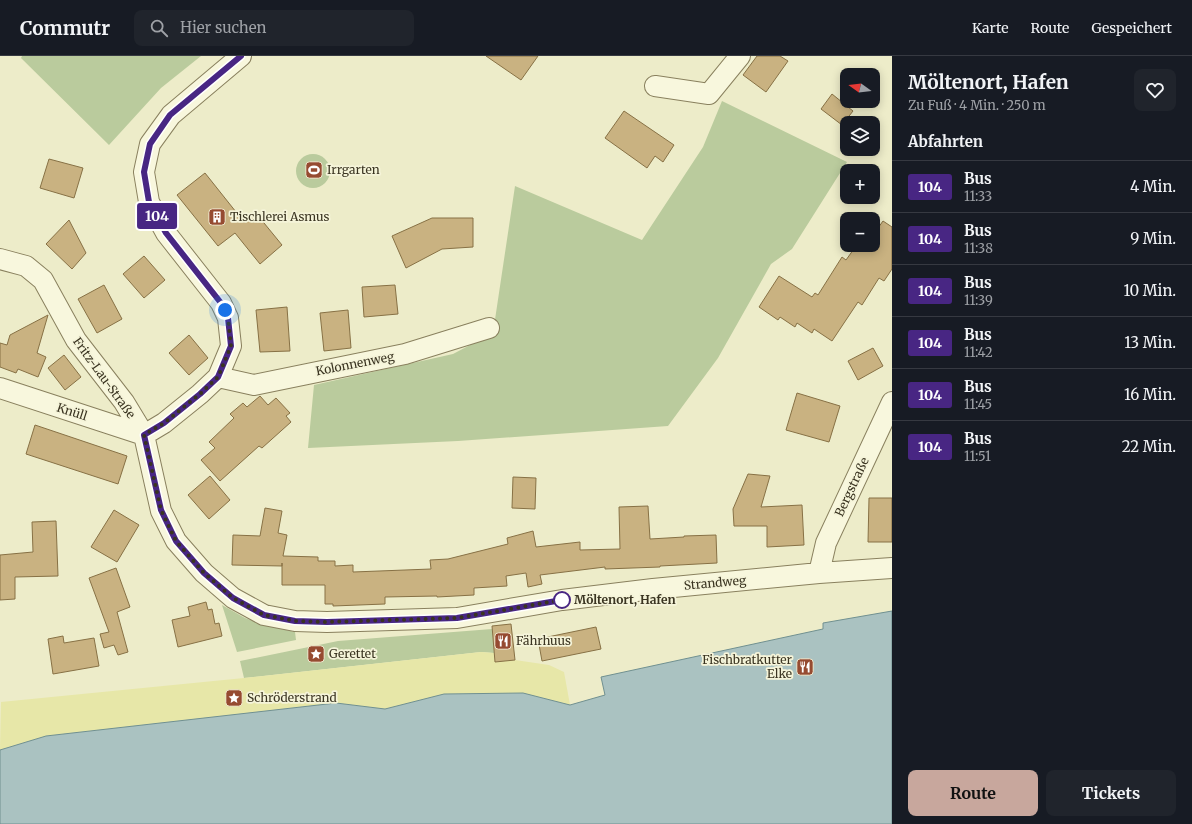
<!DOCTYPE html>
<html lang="de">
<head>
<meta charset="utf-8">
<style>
  :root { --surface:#171b24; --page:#20242c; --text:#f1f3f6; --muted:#9ea1a6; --line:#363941; --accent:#c8a79d }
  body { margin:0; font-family:Merriweather,serif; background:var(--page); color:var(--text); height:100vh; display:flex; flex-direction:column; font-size:15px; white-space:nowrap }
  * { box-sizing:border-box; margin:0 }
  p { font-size:13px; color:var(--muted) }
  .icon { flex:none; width:22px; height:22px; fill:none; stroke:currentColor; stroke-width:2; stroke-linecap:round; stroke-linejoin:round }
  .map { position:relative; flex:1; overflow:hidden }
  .details { display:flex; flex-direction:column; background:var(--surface); width:300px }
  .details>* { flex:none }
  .badge { padding:0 8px; border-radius:3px; font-size:14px; line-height:26px }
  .needle { width:26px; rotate:285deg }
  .buttons { position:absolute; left:840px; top:12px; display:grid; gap:8px }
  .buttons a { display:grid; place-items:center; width:40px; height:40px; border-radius:8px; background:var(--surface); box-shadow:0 2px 10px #0003; font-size:20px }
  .you { position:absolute; width:20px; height:20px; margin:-10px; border:3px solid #fff; border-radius:50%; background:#1a73e8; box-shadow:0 0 0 6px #1a73e833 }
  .map>.badge { position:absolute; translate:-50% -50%; box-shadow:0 0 0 2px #fff }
  h2 { padding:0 16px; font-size:15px; line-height:36px }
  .round { display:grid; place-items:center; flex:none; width:42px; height:42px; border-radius:8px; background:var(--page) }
  .summary { display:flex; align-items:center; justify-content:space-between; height:68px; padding:0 16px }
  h1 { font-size:19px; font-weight:700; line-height:30px }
  .primary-button { display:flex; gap:8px; margin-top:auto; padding:8px 16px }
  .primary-button a { flex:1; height:46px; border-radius:8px; background:var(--accent); color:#111; font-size:16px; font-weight:700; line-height:46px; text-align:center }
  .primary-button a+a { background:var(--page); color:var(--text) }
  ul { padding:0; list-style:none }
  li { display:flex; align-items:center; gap:12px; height:52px; padding:0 16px; border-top:1px solid var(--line) }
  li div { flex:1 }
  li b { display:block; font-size:15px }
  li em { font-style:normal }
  li .badge { min-width:44px; font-weight:700; text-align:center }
  header { display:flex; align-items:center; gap:24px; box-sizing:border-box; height:56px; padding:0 20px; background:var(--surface); border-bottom:1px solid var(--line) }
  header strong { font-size:19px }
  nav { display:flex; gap:22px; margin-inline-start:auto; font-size:14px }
  .search { width:280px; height:36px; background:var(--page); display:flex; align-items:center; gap:10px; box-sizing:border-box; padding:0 14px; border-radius:8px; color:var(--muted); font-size:15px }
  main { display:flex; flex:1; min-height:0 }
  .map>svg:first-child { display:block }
  .green { fill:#bacb9d }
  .sand { fill:#e7e7a8 }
  .water { fill:#aac2c1; stroke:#709090 }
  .building { fill:#c9b281; stroke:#877145 }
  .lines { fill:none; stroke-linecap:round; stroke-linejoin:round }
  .street-casing { stroke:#89805e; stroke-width:22 }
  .street { stroke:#f8f7dd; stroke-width:20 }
  .line-casing { stroke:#fff; stroke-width:9 }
  .line { stroke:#482683; stroke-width:6 }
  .walk { stroke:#3a3421; stroke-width:4; stroke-dasharray:0 7.2 }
  .stop-dot { fill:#fff; stroke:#482683; stroke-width:2 }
  .labels { text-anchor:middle; stroke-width:3.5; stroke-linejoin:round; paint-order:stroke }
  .poi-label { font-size:12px; fill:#3a3421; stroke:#f5f4d9; text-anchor:start }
  .street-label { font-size:12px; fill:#3a3421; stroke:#f5f4d9 }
  .stop-label { font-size:12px; font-weight:bold; fill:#3a3421; stroke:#f5f4d9; text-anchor:start }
</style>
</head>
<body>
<header>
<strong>Commutr</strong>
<div class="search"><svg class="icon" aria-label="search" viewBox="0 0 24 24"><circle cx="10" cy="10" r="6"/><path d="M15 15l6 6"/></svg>Hier suchen</div>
<nav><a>Karte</a><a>Route</a><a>Gespeichert</a></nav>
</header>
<main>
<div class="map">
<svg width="892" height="768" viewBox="0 0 892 768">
  <rect width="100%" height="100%" fill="#edecc9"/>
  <!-- green -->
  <path class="green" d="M22,0H201L161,32L109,89L21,2Z
    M722,45L847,106L792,193L771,208L718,302L668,370L458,385L308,392L314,329L453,298L493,277L515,130L642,184L703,91Z
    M296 115a17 17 0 1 1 34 0a17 17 0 1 1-34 0Z
    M222,549L245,562L264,569L295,576L296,584L237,596Z
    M492,573L494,597L481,596L244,622L240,605L338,585Z"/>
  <!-- sand -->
  <path class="sand" d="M481,596L494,597L496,606L515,604L549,609L564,616L570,649L523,637L444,638L385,653L336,647L46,680L0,694L1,646L244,622Z"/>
  <!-- water -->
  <path class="water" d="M892,555V768H0V694L46,680L336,647L385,653L444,638L523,637L570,649L605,639L601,621L823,573V567Z"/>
  <!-- building -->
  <path class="building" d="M486,0H538L521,24Z
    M757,0H780L788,5L766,36L743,19Z
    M832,38L853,55L842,69L821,53Z
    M624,55L674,89L663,106L655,100L647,112L605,82Z
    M49,103L83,112L74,142L40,132Z
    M205,117L244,166L255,156L282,189L260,208L235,177L218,190L177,139Z
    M473,162V191L442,193L406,212L392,180L432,162Z
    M69,164L86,197L72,213L46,188Z
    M883,165L892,171V213L884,225L879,222L862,249L858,246L832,285L814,273L812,277L797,267L795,271L780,261L778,264L759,251L779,220L812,241L815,237L818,239L842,201L846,204L856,190L863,194L866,189H873V179Z
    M144,200L165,224L144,242L123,218Z
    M104,229L122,263L97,277L78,243Z
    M395,229L398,258L364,261L362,231Z
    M287,251L290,295L260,296L256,254Z
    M348,254L351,292L324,295L320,257Z
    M48,259L37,297L46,301L38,321L18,313L16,317L0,311V287L7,289L10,279Z
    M189,279L208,302L189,319L169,297Z
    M873,292L883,310L858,324L848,305Z
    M64,299L81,321L65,334L48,312Z
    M797,337L840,350L829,386L786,374Z
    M260,340L268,349L276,342L290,357L286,360L291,366L262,392L259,390L220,425L201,404L215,392L209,386L234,362L230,358L243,347L247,351Z
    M35,369L127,400L118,428L26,398Z
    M748,418L770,420L761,451L802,449L804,489L767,491V470H734L733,453Z
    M210,420L230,444L209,463L188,439Z
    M513,421L536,422L535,453L512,452Z
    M869,442H892V486H868Z
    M648,450L650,483L684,481V480L716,479L717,507L660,510V511L605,513V511L540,519L542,528L528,531L526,517L506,520L507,530L474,532V539L437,541V540L385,541V548L333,550V548H325V529H282V507V510L232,509L233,479L260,480L265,452L282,455L278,477L287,479L283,500L318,501V505H335V510L353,509V516L431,513L430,504L448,503L508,488L507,482L533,475L536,491L580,486V494L620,493L619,451Z
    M114,454L139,469L117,506L91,491Z
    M56,465L58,520L15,521V543L0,544V499L33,496L32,466Z
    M116,512L130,551L117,556L128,596L118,599L114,589L104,592L100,578L109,576L89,522Z
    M206,546L208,554L212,553L215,568L219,567L222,580L178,591L172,564L190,560L188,551Z
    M511,568L515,604L495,606L492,570Z
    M596,571L601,593L542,605L538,583Z
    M63,580L64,587L94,582L99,610L53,618L48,583Z"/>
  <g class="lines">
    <defs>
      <path id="street" d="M655,30L709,38L740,0
        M0,203L26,210L43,224L76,284L124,346L144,379L161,455L176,485L204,517L233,542L264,559L295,565L327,566L457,562L562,544L653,533L819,517L892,512
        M218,321L254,329L405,298L489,272
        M0,332L144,379
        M144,379L164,367L200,338L218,321L231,290L228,262L221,247L166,177L149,146L144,116L150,88L171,59L241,0
        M819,517L826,487L892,346"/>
    </defs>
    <!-- street casing -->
    <use href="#street" class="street-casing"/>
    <!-- street -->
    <use href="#street" class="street"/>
  </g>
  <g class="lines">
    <defs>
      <path id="line" d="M241,0L170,59L150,88L144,116L149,146L166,177L221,247L228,262L231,290L218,321L200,338L164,367L144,379L161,454L176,485L204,517L233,542L264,559L295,565L327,566L457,562L562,544"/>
    </defs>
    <!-- line casing -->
    <use href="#line" class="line-casing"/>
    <!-- line -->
    <use href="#line" class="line"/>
    <!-- walk -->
    <path class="walk" d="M225,254L228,262L231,290L218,321L200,338L164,367L144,379L161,454L176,485L204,517L233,542L264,559L295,565L327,566L457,562L562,544"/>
  </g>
  <!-- icons -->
  <defs>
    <symbol id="stadium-square" viewBox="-11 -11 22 22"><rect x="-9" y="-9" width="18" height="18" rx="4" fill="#964b31" stroke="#f5f4d9"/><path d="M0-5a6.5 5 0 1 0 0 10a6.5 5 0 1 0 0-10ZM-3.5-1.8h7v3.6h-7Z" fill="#fff"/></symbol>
    <symbol id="building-square" viewBox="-11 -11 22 22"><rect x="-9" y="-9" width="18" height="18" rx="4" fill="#964b31" stroke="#f5f4d9"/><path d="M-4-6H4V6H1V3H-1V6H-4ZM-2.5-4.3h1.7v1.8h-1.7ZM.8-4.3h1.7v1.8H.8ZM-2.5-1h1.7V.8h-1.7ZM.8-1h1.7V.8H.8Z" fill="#fff"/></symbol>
    <symbol id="restaurant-square" viewBox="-11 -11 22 22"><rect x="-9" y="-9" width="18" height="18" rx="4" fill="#964b31" stroke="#f5f4d9"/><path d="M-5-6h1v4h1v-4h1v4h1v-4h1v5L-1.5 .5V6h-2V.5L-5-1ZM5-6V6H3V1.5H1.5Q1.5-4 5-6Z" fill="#fff"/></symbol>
    <symbol id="sight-square" viewBox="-11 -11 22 22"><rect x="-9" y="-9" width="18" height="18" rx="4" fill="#964b31" stroke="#f5f4d9"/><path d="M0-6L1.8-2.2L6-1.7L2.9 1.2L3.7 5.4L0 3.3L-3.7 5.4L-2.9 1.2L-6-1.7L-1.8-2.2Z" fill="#fff"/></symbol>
  </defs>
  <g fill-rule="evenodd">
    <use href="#stadium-square" x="304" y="104" width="20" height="20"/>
    <use href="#building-square" x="207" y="151" width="20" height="20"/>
    <use href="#restaurant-square" x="493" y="575" width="20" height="20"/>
    <use href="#sight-square" x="306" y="588" width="20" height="20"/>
    <use href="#restaurant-square" x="795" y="601" width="20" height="20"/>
    <use href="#sight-square" x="224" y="632" width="20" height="20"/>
  </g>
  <!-- markers -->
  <circle class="stop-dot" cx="562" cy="544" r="8"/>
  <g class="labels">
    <!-- poi labels -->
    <g class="poi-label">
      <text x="327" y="118">Irrgarten</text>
      <text x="230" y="165">Tischlerei Asmus</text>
      <text x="516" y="589">Fährhuus</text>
      <text x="329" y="602">Gerettet</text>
      <text x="792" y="608" text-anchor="end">Fischbratkutter<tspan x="792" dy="14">Elke</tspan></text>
      <text x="247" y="646">Schröderstrand</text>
    </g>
    <!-- street labels -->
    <g class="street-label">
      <text transform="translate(355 308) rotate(-11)" y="4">Kolonnenweg</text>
      <text transform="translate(104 322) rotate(54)" y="4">Fritz-Lau-Straße</text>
      <text transform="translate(72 356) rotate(18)" y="4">Knüll</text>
      <text transform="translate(852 431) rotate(-65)" y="4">Bergstraße</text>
      <text transform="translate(715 527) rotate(-5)" y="4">Strandweg</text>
    </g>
    <!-- stop labels -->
    <g class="stop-label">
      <text x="574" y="548">Möltenort, Hafen</text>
    </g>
  </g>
</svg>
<div class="buttons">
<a><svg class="needle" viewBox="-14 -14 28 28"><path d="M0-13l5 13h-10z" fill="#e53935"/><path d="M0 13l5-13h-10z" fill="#9ea1a6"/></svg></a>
<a><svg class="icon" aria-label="layers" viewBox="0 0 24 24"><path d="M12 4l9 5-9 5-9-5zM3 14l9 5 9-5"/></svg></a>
<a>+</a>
<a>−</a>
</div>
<div class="you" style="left:225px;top:254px"></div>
<b class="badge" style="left:157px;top:160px;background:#482683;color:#fff">104</b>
</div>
<section class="details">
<div class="summary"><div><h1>Möltenort, Hafen</h1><p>Zu Fuß · 4 Min. · 250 m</p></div><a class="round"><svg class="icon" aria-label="heart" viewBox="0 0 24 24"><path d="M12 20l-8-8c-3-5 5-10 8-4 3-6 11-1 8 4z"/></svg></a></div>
<h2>Abfahrten</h2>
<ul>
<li><span class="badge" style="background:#482683;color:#fff">104</span><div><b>Bus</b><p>11:33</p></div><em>4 Min.</em></li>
<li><span class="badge" style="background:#482683;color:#fff">104</span><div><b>Bus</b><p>11:38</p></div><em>9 Min.</em></li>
<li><span class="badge" style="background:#482683;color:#fff">104</span><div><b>Bus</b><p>11:39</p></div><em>10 Min.</em></li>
<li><span class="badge" style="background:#482683;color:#fff">104</span><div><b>Bus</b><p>11:42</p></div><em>13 Min.</em></li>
<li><span class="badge" style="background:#482683;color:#fff">104</span><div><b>Bus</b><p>11:45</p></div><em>16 Min.</em></li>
<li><span class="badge" style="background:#482683;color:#fff">104</span><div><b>Bus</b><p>11:51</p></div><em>22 Min.</em></li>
</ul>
<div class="primary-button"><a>Route</a><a>Tickets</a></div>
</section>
</main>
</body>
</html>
